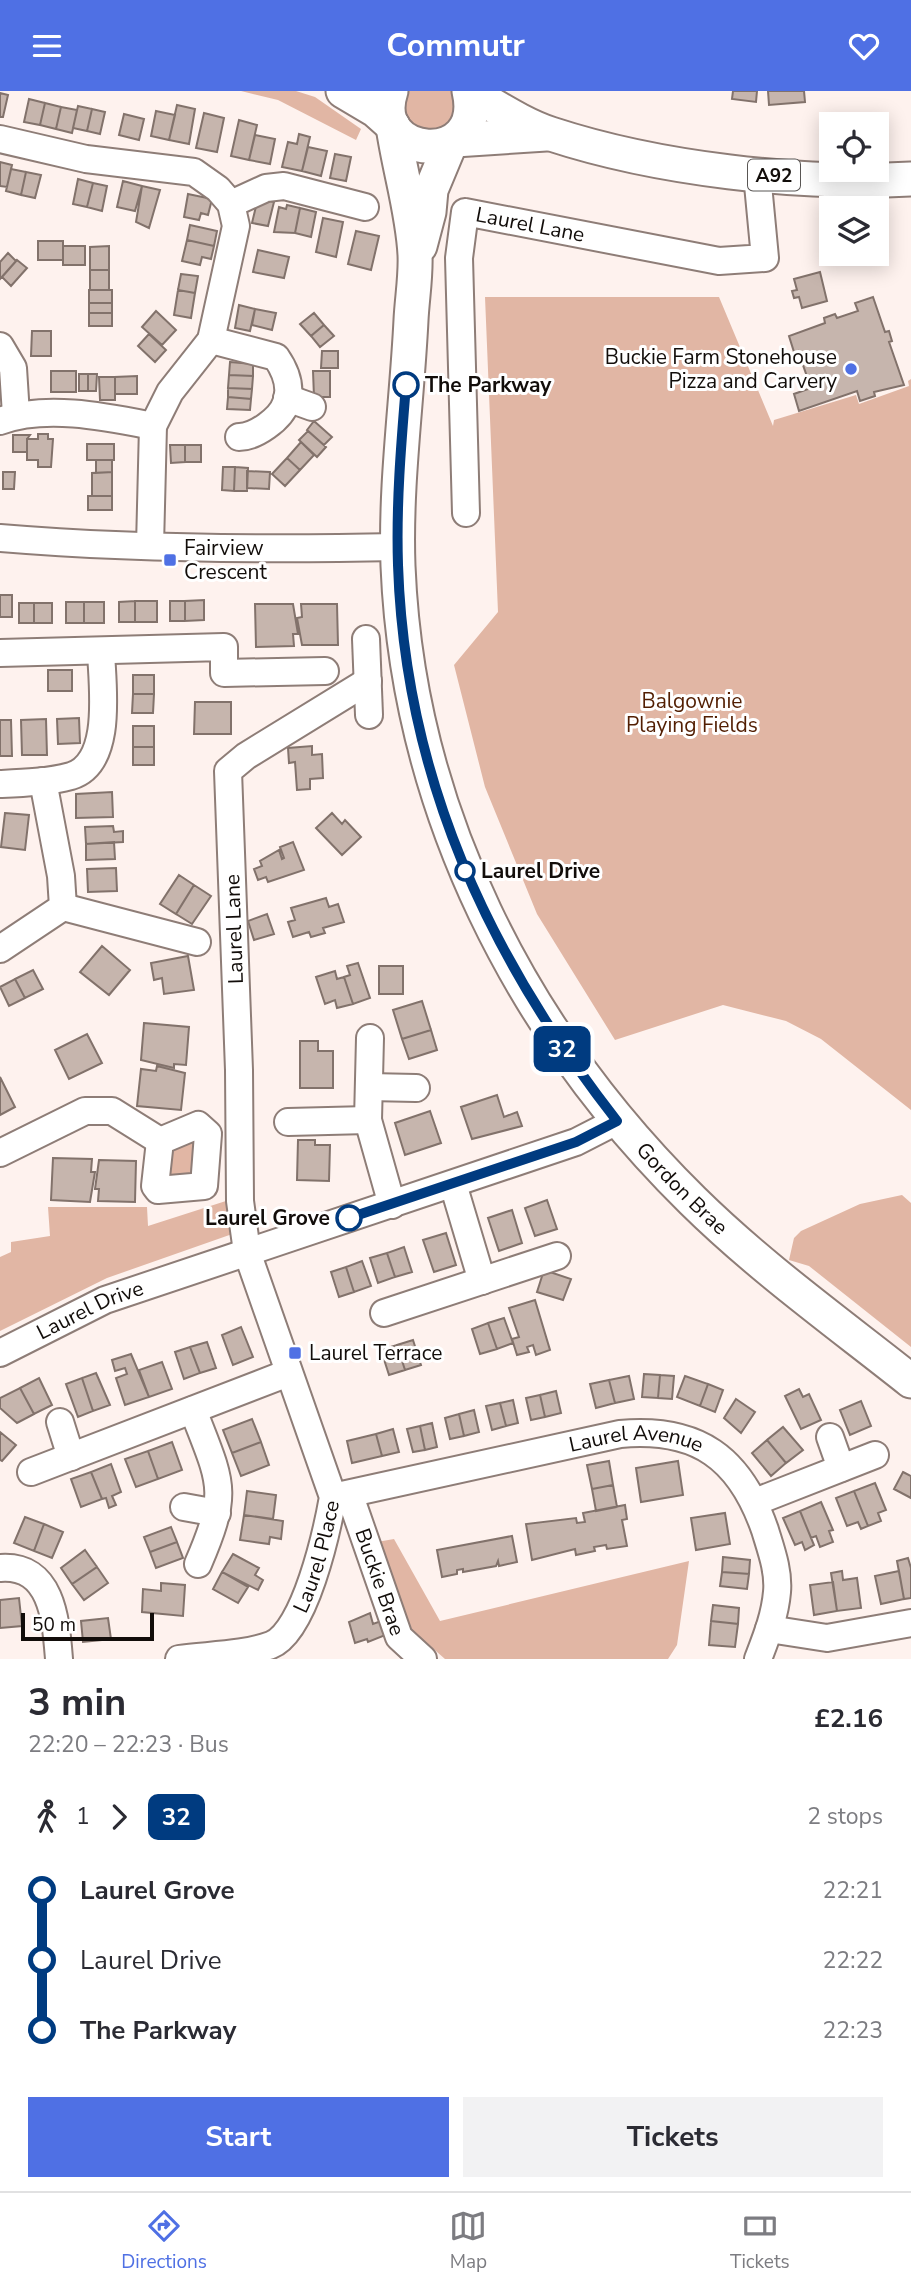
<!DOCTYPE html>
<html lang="en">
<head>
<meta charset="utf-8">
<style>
  :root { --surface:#fff; --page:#f2f2f3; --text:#2b2b33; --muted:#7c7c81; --line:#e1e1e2; --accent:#4f70e4 }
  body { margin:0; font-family:"Nunito Sans",sans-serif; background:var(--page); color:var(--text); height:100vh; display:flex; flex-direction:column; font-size:26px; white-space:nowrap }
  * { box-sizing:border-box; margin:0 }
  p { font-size:23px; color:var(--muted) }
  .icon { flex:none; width:38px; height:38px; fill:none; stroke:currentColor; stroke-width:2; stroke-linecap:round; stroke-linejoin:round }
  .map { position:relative; height:1568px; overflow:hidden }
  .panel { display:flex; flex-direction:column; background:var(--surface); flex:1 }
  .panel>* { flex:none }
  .badge { padding:0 14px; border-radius:10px; font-size:24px; line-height:46px }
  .fabs { position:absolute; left:819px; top:21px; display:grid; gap:14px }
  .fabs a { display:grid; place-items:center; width:70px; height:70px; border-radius:0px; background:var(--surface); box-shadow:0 4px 18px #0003; font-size:35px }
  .scale { position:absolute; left:21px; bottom:18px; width:133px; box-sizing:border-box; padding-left:7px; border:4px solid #120d0a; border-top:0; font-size:19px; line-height:24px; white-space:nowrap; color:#120d0a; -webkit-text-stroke:5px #fff; paint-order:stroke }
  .map>.badge { position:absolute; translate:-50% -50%; box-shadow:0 0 0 4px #fff }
  .legs { display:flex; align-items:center; gap:10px; height:77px; padding:0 28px; font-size:23px }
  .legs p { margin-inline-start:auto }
  .headline { display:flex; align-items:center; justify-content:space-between; height:119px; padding:0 28px }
  h1 { font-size:38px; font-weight:700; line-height:52px }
  .action { display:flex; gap:14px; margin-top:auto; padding:14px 28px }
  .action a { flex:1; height:80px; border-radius:0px; background:var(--accent); color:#fff; font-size:28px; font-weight:700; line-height:80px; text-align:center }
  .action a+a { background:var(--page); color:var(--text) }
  ul { padding:0 28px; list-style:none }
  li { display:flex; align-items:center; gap:24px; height:70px; font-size:26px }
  li i { display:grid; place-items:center; width:10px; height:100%; margin:0 9px; background:currentColor }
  li i::after { content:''; width:18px; height:18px; margin:-9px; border:5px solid; border-radius:50%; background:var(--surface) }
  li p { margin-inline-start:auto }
  li:first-child i { background:linear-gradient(#0000 50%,currentColor 0) }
  li:last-child i { background:linear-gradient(currentColor 50%,#0000 0) }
  header { display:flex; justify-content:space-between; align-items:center; height:91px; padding:0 28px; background:var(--accent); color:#fff; font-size:32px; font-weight:700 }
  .tab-bar { display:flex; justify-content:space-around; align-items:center; height:98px; border-top:2px solid var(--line); background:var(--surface); font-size:19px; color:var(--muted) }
  .tab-bar a { display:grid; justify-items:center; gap:4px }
  .tab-bar .on { color:var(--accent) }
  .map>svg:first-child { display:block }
  .green { fill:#e1b6a4 }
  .building { fill:#c6b5ad; stroke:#82726b; stroke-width:2 }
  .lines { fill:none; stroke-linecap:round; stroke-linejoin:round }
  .minor-casing { stroke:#8e7d77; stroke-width:30 }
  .major-casing { stroke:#8e7d77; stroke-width:37 }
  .minor { stroke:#fff; stroke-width:26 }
  .major { stroke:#fff; stroke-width:33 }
  .line-1-casing { stroke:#fff; stroke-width:16 }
  .line-1 { stroke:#003b80; stroke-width:10 }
  .poi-dot { fill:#4f70e4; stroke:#fff; stroke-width:2.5 }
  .stop-1-dot { fill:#fff; stroke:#003b80; stroke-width:3.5 }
  .labels { text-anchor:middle; stroke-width:6; stroke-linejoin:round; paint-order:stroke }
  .shield { fill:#fff; stroke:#595654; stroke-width:2 }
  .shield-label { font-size:19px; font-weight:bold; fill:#120d0a }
  .street-label { font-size:21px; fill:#120d0a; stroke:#fff }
  .poi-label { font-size:21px; fill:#120d0a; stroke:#fff; text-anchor:start }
  .stop-label { font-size:21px; font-weight:bold; fill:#120d0a; stroke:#fff; text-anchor:start }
  .park-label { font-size:21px; fill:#521e02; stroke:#fff }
</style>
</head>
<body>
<header><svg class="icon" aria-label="menu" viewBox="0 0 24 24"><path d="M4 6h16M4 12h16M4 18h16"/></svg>Commutr<svg class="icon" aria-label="heart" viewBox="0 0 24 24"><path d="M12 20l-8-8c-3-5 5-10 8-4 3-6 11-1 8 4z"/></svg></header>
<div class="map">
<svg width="911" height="1568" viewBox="0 0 911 1568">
  <rect width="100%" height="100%" fill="#fef2ee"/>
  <!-- green -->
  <path class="green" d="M241,0H296L315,6L361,38L356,49L278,9Z
    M407,0H452C460,17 454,27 442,39H416L405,25Z
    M485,206H719L773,335L774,329L856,304L859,313L909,295L908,290L911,288V1019L821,948L786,930L723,914L615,949L537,823L485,696L454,574L498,521Z
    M196,1040L197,1090L166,1089L167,1059Z
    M902,1104L911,1112V1256L809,1175L789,1169L794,1147L801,1140L860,1113Z
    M229,1109L238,1141L107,1187L0,1240V1166L11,1161V1151L50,1145L48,1116H147L148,1135Z
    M394,1448L440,1530L689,1470L677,1554L668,1568H445L412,1539L377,1451Z"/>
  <!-- building -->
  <path class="building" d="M733,0H757L756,11L732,8Z
    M768,0H804L805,11L769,14Z
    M0,2L8,4L3,26H0Z
    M29,8L45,12L40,34L24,31Z
    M45,12L61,16L56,38L40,34Z
    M177,14L195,18L189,53L169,49Z
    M78,15L92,18L87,40L73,37Z
    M61,16L77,19L72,42L56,38Z
    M92,18L105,21L100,43L87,40Z
    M156,20L175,24L169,49L151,45Z
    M204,22L224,27L217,61L196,57Z
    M124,23L144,28L139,49L119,44Z
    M239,29L257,34L249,69L231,65Z
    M299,43L310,46L302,80L282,76L288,51L297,53Z
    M255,44L275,48L270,73L249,69Z
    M308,56L327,60L321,85L302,80Z
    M335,63L351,66L346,90L330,87Z
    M0,71L12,74L7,96L0,95Z
    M11,78L26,81L21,104L6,100Z
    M26,81L41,84L35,107L21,104Z
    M78,88L93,92L87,116L73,113Z
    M123,90L142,95L135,120L117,116Z
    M93,92L107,95L102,120L87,116Z
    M142,95L160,99L149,137L136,131Z
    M188,103L212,108L208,124L201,122L199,129L184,126Z
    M258,107L274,111L268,135L252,132Z
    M287,114L300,117L295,142L274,141L279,116L286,118Z
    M300,117L316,121L311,146L295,142Z
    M323,127L343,131L336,166L316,161Z
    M190,134L217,140L214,155L187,149Z
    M356,140L379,145L371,179L348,173Z
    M187,149L214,155L211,168L202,166L200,174L182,170Z
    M38,150H63V169H38Z
    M63,155H85V174H63Z
    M109,155V179H90V156Z
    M258,159L289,166L284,187L253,181Z
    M8,162L16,170L0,188V171Z
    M17,169L27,177L11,195L2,186Z
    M90,179H109V199H90Z
    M820,181L827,210L802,217L799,206L794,207L792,200L797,199L794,188Z
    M181,183L198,185L195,202L178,199Z
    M89,199H112V212H89Z
    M178,199L195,202L191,227L174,224Z
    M873,206L885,241L889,240L892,250L889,251L904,294L874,301L875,305L860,310L857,300L799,320L794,303L811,297L798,260L794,261L789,245L825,232L824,227L835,223L837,227L858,220L855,212Z
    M89,212H112V222H89Z
    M239,214L255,218L250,240L235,237Z
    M255,218L276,222L272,239L252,234Z
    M156,220L176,239L162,254L142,236Z
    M89,222H112V235H89Z
    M314,222L324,234L311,245L300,233Z
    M324,234L334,245L320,256L311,245Z
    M32,240H51V265H31Z
    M149,243L166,259L155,271L138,255Z
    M322,260H338V277H321Z
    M230,271L253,273V285L229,284Z
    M51,280H76V301H51Z
    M313,280H330V306H314Z
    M79,283H88V300H79Z
    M88,283H97L96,300H88Z
    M229,284L253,285L252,298L228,297Z
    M137,285V303H115V286Z
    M99,286H115V309H100Z
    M228,297L252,298L251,308L228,306Z
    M228,306L251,308L250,319L227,318Z
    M314,330L332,346L324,354L307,339Z
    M308,340L326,356L317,366L299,349Z
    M38,343H48V348H53L51,376H38V369H27V348H38Z
    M13,344H30L27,348V361H13Z
    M301,351L314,364L300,379L287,367Z
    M87,353H114V369H87Z
    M170,354H185V371L171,372Z
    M185,354H201V371H185Z
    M287,367L300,379L285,395L272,383Z
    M96,369H112V381L96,382Z
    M223,376H235L234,400L222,399Z
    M235,376L248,377L247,400H234Z
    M247,380L270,381L269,398L247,397Z
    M3,381H15L14,398H3Z
    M112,381V405H92V382Z
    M88,405H112V419H88Z
    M0,504H12V526H0Z
    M204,509V529L185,530V510Z
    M135,510V531H119V511Z
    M135,510H157V531H135Z
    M170,510H185V530H170Z
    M66,511H84V532H66Z
    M84,511H104V532H84Z
    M19,512H34V532H19Z
    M34,512H52V532H34Z
    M255,513H293L298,543H293L294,555L256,556Z
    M301,513H337L338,554H302L297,527L302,526Z
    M48,579H72V600H48Z
    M133,584H154V603H133Z
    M133,603H154L153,622H132Z
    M195,611H231V643H194Z
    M79,627L80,652L58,653L57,628Z
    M46,628L47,664H22L21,629Z
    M0,629H11L12,665H0Z
    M133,635H154V656H133Z
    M312,655V664L322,663L323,687L310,688V698L297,699L295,671L289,672L288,657Z
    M133,656H154V674H133Z
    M112,701L113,726L76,727V703Z
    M5,722L29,724L25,759L1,756Z
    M332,722L342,733L345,729L361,746L342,764L316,737Z
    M113,735L114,741L123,740V751L86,753L85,736Z
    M114,751L115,768L86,769V753Z
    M293,751L304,779L268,791L266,786L258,789L254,778L262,775L260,770L279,759L282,768L284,767L280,756Z
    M116,777L117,800L88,801L87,778Z
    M179,784L194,794L176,823L160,813Z
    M194,794L211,805L192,833L176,823Z
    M326,807L329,816L338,813L344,831L323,837L325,842L311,846L309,841L293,846L288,831L295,829L291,817Z
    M267,823L274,843L254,849L248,830Z
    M102,855L130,879L109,904L80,881Z
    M188,865L194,899L164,903L162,887L154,889L151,872Z
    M358,872L370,907L353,913L344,886L350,884L347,875Z
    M379,875H403V903H379Z
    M33,879L43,898L25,907L15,888Z
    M335,880L337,888L344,886L353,913L337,917L335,909L325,913L316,886Z
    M15,888L25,907L9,915L0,896Z
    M422,910L431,939L402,948L393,919Z
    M144,932L189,936L186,974L174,973V977L141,969Z
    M431,939L437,959L409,968L402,948Z
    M87,943L102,972L69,988L55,959Z
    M300,950H318V960H333V997H300Z
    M157,975L185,982L181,1019L137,1015L141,978L156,980Z
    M0,986L15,1016L0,1024Z
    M497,1004L504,1026L517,1021L522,1035L472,1048L461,1016Z
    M430,1020L441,1052L405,1064L395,1032Z
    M298,1049H315V1054H330L329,1090L297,1089Z
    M53,1067L92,1068L91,1081H95L90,1111L51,1109Z
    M99,1069L136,1070L135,1111L98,1110L99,1098H95Z
    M547,1109L557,1138L535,1145L525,1117Z
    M512,1119L522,1152L499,1160L488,1127Z
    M446,1142L456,1174L434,1181L423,1149Z
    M404,1156L412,1181L395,1186L387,1162Z
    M387,1162L395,1186L378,1192L370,1167Z
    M362,1170L371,1195L354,1201L346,1176Z
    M346,1176L354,1201L339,1206L331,1181Z
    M544,1179L571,1188L563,1209L537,1201Z
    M535,1209L550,1259L536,1264L533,1254L527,1256L529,1261L517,1264L512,1248L519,1246L509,1217Z
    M504,1227L513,1252L497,1258L488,1232Z
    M488,1232L497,1258L480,1263L472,1238Z
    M241,1236L253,1266L233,1274L222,1244Z
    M413,1249L421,1274L405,1279L397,1254Z
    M207,1251L216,1277L200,1282L190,1256Z
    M397,1254L405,1279L389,1284L381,1259Z
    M190,1256L200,1282L184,1288L175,1261Z
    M131,1263L149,1306L125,1314L116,1287L127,1283L125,1277L115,1280L112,1269Z
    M162,1271L172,1298L149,1306L139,1279Z
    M96,1282L110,1314L93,1320L82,1287Z
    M644,1283L660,1284L658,1307L642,1306Z
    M660,1284L674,1285L672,1308L658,1307Z
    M629,1285L634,1308L615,1312L609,1289Z
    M685,1285L708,1293L700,1315L677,1306Z
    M39,1287L52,1314L34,1323L20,1297Z
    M82,1287L93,1320L78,1326L66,1293Z
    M609,1289L615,1312L596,1317L590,1293Z
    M708,1293L723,1299L715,1321L700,1315Z
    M20,1297L34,1323L17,1332L0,1317V1307Z
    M799,1298L803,1306L809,1303L821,1329L801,1338L785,1305Z
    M556,1300L561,1322L545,1326L540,1304Z
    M540,1304L545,1326L531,1329L526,1307Z
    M736,1308L755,1321L741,1342L724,1327Z
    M513,1309L518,1332L506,1335L500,1312Z
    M861,1310L871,1335L850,1344L840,1319Z
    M500,1312L506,1335L492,1339L486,1315Z
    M474,1319L479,1341L464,1345L459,1323Z
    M459,1323L464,1345L450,1348L445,1327Z
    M252,1328L261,1351L232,1362L223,1339Z
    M432,1332L437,1356L425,1359L420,1335Z
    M420,1335L425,1359L413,1361L407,1338Z
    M783,1336L803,1359L786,1372L767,1349Z
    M393,1338L399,1361L382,1365L376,1343Z
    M0,1341L16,1354L2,1370L0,1369Z
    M376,1343L382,1365L352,1372L347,1350Z
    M767,1349L786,1372L771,1385L752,1362Z
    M172,1351L182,1379L158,1388L148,1360Z
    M261,1351L269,1374L241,1385L232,1362Z
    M148,1360L158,1388L136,1396L125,1368Z
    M609,1370L613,1394L592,1398L587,1374Z
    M678,1370L683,1404L641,1411L636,1377Z
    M111,1373L121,1401L112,1405L116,1414L109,1417L106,1407L102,1408L91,1381Z
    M91,1381L102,1408L81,1416L71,1388Z
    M903,1381L911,1385V1407L894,1398Z
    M875,1392L886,1419L878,1422L881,1430L868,1435L854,1400Z
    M613,1394L617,1416L596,1420L592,1398Z
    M247,1400L276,1404L273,1428L244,1424Z
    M854,1400L868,1435L861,1438L858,1431L847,1435L836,1407Z
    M821,1411L833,1439L829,1440L833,1451L820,1456L816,1445L811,1447L800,1420Z
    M625,1414L627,1428L622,1429L627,1455L607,1458L606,1454L594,1456L595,1460L576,1464L575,1458L532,1469L526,1433L576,1427L577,1432L585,1431L583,1422Z
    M800,1420L814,1454L805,1459L802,1451L795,1454L783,1427Z
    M725,1422L730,1453L696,1459L691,1427Z
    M244,1424L283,1430L281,1448L270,1446L269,1453L240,1449Z
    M25,1426L44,1433L34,1460L14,1452Z
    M44,1433L63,1441L52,1467L34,1460Z
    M171,1436L177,1451L150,1461L144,1446Z
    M512,1445L517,1471L499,1475L498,1470L496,1475L463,1481V1478L457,1479V1483L442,1486L437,1459Z
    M177,1451L183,1467L156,1477L150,1461Z
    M85,1459L97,1476L72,1493L61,1477Z
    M233,1463L259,1477L255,1484L263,1489L258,1499L222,1481Z
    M723,1466L750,1469L749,1483L722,1481Z
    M908,1467L911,1477V1507L904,1508L897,1470Z
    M97,1476L108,1492L84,1509L72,1493Z
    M842,1480L843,1489L857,1487L861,1517L837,1520L831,1482Z
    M899,1480L904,1508L881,1513L875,1485Z
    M222,1481L248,1496L238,1512L213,1498Z
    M722,1481L749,1483L747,1498L720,1495Z
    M833,1491L837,1520L814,1524L810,1494Z
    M161,1492L185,1494L183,1525L142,1521L143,1498L161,1500Z
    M19,1507L22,1535L0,1537V1509Z
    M713,1514L739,1517L738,1533L711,1530Z
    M370,1522L373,1533L384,1529L388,1543L368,1551L367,1548L355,1552L349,1531Z
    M108,1527L111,1548L83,1551L81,1530Z
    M711,1530L738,1533L735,1556L709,1554Z"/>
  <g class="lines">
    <defs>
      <g id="minor">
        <path d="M0,48L86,68L194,81L218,98L231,113L236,135L211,249L170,301L153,335L150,455"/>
        <path d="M231,113L266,97L284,95L365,116"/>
        <path d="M211,249L276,266C285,279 292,296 286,312C281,328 255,346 239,346"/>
        <path d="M0,255L13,277L16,324"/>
        <path d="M287,307L312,316"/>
        <path d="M0,330C46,313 107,326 153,335"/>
        <path id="s1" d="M466,422L459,167L465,121L719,170L765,167L757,83"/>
        <path d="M0,447C132,458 265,459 398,456"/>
        <path d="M366,548L369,624"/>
        <path d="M0,562L224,556V582L325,580"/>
        <path d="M0,693C23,692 49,691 71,685C114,672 102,593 101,560"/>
        <path d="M63,816L197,851"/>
        <path d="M0,858L63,816L61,785L43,690"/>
        <path d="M370,947L368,1029L392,1114"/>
        <path d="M369,996L416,997"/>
        <path d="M288,1031L368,1029"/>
        <path d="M198,1034L208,1043L204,1095L158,1099L155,1095L160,1050Z"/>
        <path d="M0,1062L85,1020H112L160,1050"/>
        <path d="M453,1093L482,1190"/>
        <path d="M384,1222L557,1165"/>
        <path id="s2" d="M0,1262L105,1209L576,1051L617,1030"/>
        <path d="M193,1319C221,1392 230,1399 198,1473"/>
        <path d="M60,1331L71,1366"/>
        <path d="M830,1346L841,1377"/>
        <path d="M31,1381L288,1282"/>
        <path id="s3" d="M350,1405L399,1546L423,1568"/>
        <path id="s4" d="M333,1406L620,1343C698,1336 740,1367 765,1439C771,1459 779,1480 777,1501C775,1525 766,1547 758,1568"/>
        <path d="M755,1411L875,1364"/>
        <path d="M184,1416L217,1422"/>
        <path d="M0,1477C53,1473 56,1531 59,1568"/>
        <path d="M769,1538L827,1547L911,1532"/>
        <path id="s5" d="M179,1568C208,1564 244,1564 271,1554C305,1541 327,1440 333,1406L247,1161L240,1110L239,979L228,680L246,665L368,590"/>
      </g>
      <g id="major">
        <path d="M343,0L375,19L393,35"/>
        <path d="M391,0C368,69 487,78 469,0"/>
        <path d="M470,1C495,15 523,34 551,43C658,78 799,94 911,88"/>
        <path id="s6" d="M393,35C399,78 413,121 415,164C416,185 412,208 411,229C407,311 395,393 398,475C408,719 521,941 693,1110C760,1176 838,1232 911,1290"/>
        <path d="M455,49L546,43"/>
        <path d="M420,155L429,121L431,99L451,51"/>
      </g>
    </defs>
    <!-- minor casing -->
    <use href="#minor" class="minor-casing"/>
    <!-- major casing -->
    <use href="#major" class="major-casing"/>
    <!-- minor -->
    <use href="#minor" class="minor"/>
    <!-- major -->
    <use href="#major" class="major"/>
  </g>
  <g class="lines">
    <defs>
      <path id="line-1" d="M349,1127L576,1051L617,1030C488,865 405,686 398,474C396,414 401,354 406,294"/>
    </defs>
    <!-- line-1 casing -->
    <use href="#line-1" class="line-1-casing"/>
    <!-- line-1 -->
    <use href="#line-1" class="line-1"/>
  </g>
  <!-- markers -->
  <g class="poi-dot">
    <circle cx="851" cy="278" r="7"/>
    <rect x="163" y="462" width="14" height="14" rx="3.5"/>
    <rect x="288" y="1255" width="14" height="14" rx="3.5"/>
  </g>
  <g class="stop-1-dot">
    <circle cx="406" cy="294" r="12"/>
    <circle cx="465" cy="780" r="9"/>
    <circle cx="349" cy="1127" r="12"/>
  </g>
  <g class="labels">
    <!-- shield labels -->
    <rect class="shield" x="748" y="68.5" width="52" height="31" rx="5"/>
    <g class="shield-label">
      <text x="774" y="91">A92</text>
    </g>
    <!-- street labels -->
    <g class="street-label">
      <text dy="7" stroke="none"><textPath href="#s1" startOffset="368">Laurel Lane</textPath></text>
      <text transform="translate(234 838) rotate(-92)" y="7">Laurel Lane</text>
      <text dy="7" stroke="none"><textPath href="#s6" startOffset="1143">Gordon Brae</textPath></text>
      <text dy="7" stroke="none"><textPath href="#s2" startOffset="100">Laurel Drive</textPath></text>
      <text dy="7" stroke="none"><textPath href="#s4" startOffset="310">Laurel Avenue</textPath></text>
      <text dy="7" stroke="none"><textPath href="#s5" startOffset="196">Laurel Place</textPath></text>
      <text dy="7" stroke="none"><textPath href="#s3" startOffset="91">Buckie Brae</textPath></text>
    </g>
    <!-- poi labels -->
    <g class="poi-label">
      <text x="837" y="273" text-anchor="end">Buckie Farm Stonehouse<tspan x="837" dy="24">Pizza and Carvery</tspan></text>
      <text x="184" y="464">Fairview<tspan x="184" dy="24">Crescent</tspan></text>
      <text x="309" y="1269">Laurel Terrace</text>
    </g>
    <!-- stop labels -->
    <g class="stop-label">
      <text x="425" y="301">The Parkway</text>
      <text x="481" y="787">Laurel Drive</text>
      <text x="330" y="1134" text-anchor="end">Laurel Grove</text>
    </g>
    <!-- park labels -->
    <g class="park-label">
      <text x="692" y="617">Balgownie<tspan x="692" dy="24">Playing Fields</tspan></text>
    </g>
  </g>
</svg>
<div class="fabs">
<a><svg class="icon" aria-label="locate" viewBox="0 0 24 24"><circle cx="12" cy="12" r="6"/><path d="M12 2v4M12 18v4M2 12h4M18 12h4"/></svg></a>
<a><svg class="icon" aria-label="layers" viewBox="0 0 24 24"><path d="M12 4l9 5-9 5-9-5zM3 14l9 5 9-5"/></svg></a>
</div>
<div class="scale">50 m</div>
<b class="badge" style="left:562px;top:958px;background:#003b80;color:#fff">32</b>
</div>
<section class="panel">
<div class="headline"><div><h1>3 min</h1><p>22:20 – 22:23 · Bus</p></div><b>£2.16</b></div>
<div class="legs"><svg class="icon" aria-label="walk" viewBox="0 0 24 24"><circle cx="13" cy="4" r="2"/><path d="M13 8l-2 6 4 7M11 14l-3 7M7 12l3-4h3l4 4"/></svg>1<svg class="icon" aria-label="forward" viewBox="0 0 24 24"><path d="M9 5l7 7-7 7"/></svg><b class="badge" style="background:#003b80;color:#fff">32</b><p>2 stops</p></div>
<ul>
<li><i style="color:#003b80"></i><b>Laurel Grove</b><p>22:21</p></li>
<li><i style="color:#003b80"></i><span>Laurel Drive</span><p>22:22</p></li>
<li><i style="color:#003b80"></i><b>The Parkway</b><p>22:23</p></li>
</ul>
<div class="action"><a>Start</a><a>Tickets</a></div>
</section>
<nav class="tab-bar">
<a class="on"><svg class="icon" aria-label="directions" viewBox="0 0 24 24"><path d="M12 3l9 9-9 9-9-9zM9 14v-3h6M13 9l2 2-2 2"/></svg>Directions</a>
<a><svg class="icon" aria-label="map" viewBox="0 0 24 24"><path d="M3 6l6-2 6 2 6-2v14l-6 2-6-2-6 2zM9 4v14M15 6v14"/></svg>Map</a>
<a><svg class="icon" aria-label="tickets" viewBox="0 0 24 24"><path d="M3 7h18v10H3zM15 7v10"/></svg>Tickets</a>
</nav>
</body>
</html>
